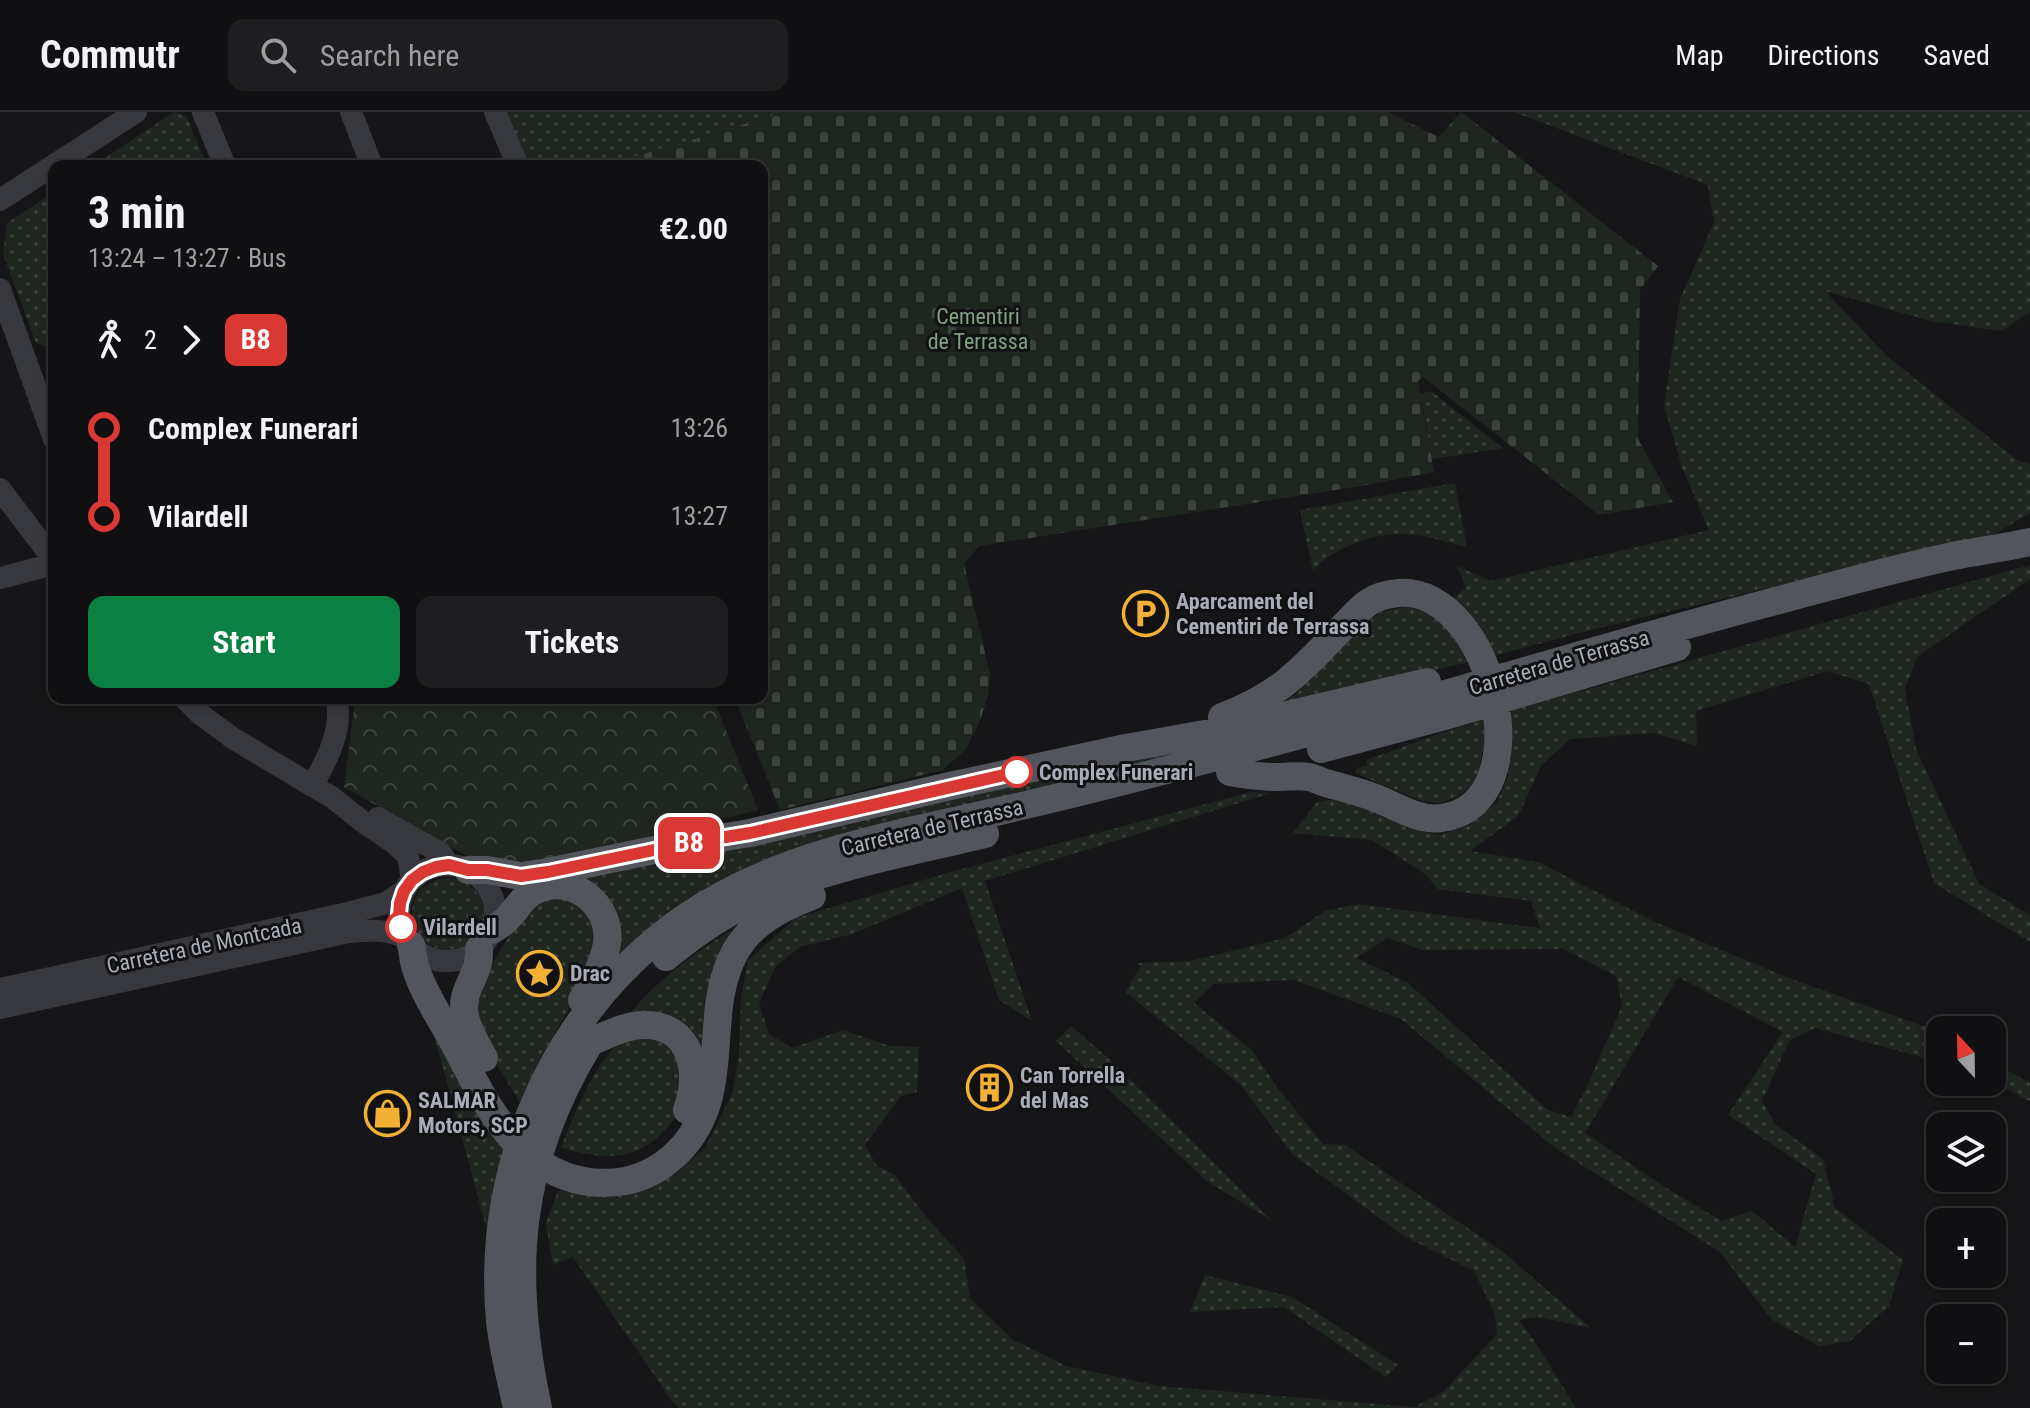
<!DOCTYPE html>
<html lang="en">
<head>
<meta charset="utf-8">
<style>
  :root { --surface:#101012; --page:#1e1e20; --text:#f1f3f6; --muted:#9c9d9f; --line:#303032; --accent:#0b8043 }
  body { margin:0; font-family:"Roboto Condensed",sans-serif; background:var(--page); color:var(--text); height:100vh; display:flex; flex-direction:column; font-size:30px; white-space:nowrap }
  * { box-sizing:border-box; margin:0 }
  p { font-size:26px; color:var(--muted) }
  .icon { flex:none; width:44px; height:44px; fill:none; stroke:currentColor; stroke-width:2; stroke-linecap:round; stroke-linejoin:round }
  .map { position:relative; flex:1; overflow:hidden }
  .details { position:absolute; left:48px; top:48px; width:720px; height:544px; display:flex; flex-direction:column; background:var(--surface); border-radius:16px; box-shadow:0 4px 12px #0003,0 0 0 2px var(--line) }
  .details>* { flex:none }
  .badge { padding:0 16px; border-radius:12px; font-size:28px; line-height:52px }
  .needle { width:52px; rotate:338deg }
  .buttons { position:absolute; left:1926px; top:904px; display:grid; gap:16px }
  .buttons a { display:grid; place-items:center; width:80px; height:80px; border-radius:16px; background:var(--surface); box-shadow:0 4px 12px #0003,0 0 0 2px var(--line); font-size:40px }
  .map>.badge { position:absolute; translate:-50% -50%; box-shadow:0 0 0 4px #fff }
  .legs { display:flex; align-items:center; gap:12px; height:88px; padding:0 40px; font-size:26px }
  .legs p { margin-inline-start:auto }
  .headline { display:flex; align-items:center; justify-content:space-between; height:136px; padding:0 40px }
  h1 { font-size:44px; font-weight:700; line-height:60px }
  .cta { display:flex; gap:16px; margin-top:auto; padding:16px 40px }
  .cta a { flex:1; height:92px; border-radius:16px; background:var(--accent); color:#fff; font-size:32px; font-weight:700; line-height:92px; text-align:center }
  .cta a+a { background:var(--page); color:var(--text) }
  ul { padding:0 40px; list-style:none }
  li { display:flex; align-items:center; gap:28px; height:88px; font-size:30px }
  li i { display:grid; place-items:center; width:12px; height:100%; margin:0 10px; background:currentColor }
  li i::after { content:''; width:20px; height:20px; margin:-10px; border:6px solid; border-radius:50%; background:var(--surface) }
  li p { margin-inline-start:auto }
  li:first-child i { background:linear-gradient(#0000 50%,currentColor 0) }
  li:last-child i { background:linear-gradient(currentColor 50%,#0000 0) }
  header { display:flex; align-items:center; gap:48px; box-sizing:border-box; height:112px; padding:0 40px; background:var(--surface); border-bottom:2px solid var(--line) }
  header strong { font-size:38px }
  nav { display:flex; gap:44px; margin-inline-start:auto; font-size:28px }
  .search { width:560px; height:72px; background:var(--page); display:flex; align-items:center; gap:20px; box-sizing:border-box; padding:0 28px; border-radius:16px; color:var(--muted); font-size:30px }
  .map>svg:first-child { display:block }
  .grass { fill:url(#grass-dots); fill-rule:evenodd }
  .forest { fill:url(#forest-crowns) }
  .cemetery { fill:url(#cemetery-stones) }
  .lines { fill:none; stroke-linecap:round; stroke-linejoin:round }
  .minor { stroke:#37383d; stroke-width:22 }
  .major { stroke:#53555c; stroke-width:28 }
  .line-1-casing { stroke:#fff; stroke-width:18 }
  .line-1 { stroke:#da3832; stroke-width:12 }
  .stop-1-dot { fill:#fff; stroke:#da3832; stroke-width:4 }
  .labels { text-anchor:middle; stroke-width:6; stroke-linejoin:round; paint-order:stroke }
  .park-label { font-size:22px; fill:#7fa381; stroke:#111113 }
  .poi-label { font-size:22px; font-weight:bold; fill:#a8adb8; stroke:#111113; text-anchor:start }
  .street-label { font-size:22px; fill:#a8adb8; stroke:#111113 }
  .stop-label { font-size:22px; font-weight:bold; fill:#a8adb8; stroke:#111113; text-anchor:start }
</style>
</head>
<body>
<header>
<strong>Commutr</strong>
<div class="search"><svg class="icon" aria-label="search" viewBox="0 0 24 24"><circle cx="10" cy="10" r="6"/><path d="M15 15l6 6"/></svg>Search here</div>
<nav><a>Map</a><a>Directions</a><a>Saved</a></nav>
</header>
<div class="map">
<svg width="2030" height="1296" viewBox="0 0 2030 1296">
  <defs>
    <pattern id="grass-dots" width="8" height="8" patternUnits="userSpaceOnUse" patternTransform="scale(2)"><rect width="8" height="8" fill="#1e261f"/><path d="M2 2h.1M6 6h.1" fill="none" stroke="#3c433d" stroke-width="1.8" stroke-linecap="round"/></pattern>
    <pattern id="forest-crowns" width="20" height="18" patternUnits="userSpaceOnUse" patternTransform="scale(2)"><rect width="20" height="18" fill="#1e261f"/><path d="M2 6a3 3 0 1 1 6 0M12 15a3 3 0 1 1 6 0" fill="none" stroke="#3c433d"/></pattern>
    <pattern id="cemetery-stones" width="16" height="16" patternUnits="userSpaceOnUse" patternTransform="scale(2)"><rect width="16" height="16" fill="#1e261f"/><path d="M2 7V4a2 2 0 0 1 4 0v3zM10 15v-3a2 2 0 0 1 4 0v3z" fill="#3c433d"/></pattern>
  </defs>
  <rect width="100%" height="100%" fill="#161618"/>
  <!-- grass -->
  <path class="grass" d="M174,0L187,5L207,54H93Z
    M504,0H785L603,54H527Z
    M1514,0H2030V200L2002,219L1931,209L1825,179L1888,245L2017,348L2030,352V401L1993,423L1595,517L1493,544L1465,497L1453,487L1466,476L1457,454L1491,469L1709,418L1682,355L1664,293L1680,187L1714,111L1708,73Z
    M54,80V237L36,231L3,142L7,111Z
    M1431,279L1503,336L1432,347L1421,282Z
    M1455,371L1467,435C1450,432 1434,425 1417,423C1380,418 1339,432 1313,458L1300,398Z
    M2030,453V467L1917,545L1905,577L1916,637L1979,772L2030,803V830L1934,771L1869,572L1827,559L1696,599L1697,634L1655,621L1570,627L1541,654L1518,704L1470,739L1538,750L1655,810L1786,865L1940,920V960L1925,946L1815,916L1789,929L1762,989L1775,1012L1823,1047L1835,1096L1903,1148L1889,1194L1850,1229L1819,1234L1771,1207L1720,1140L1555,1036L1401,907L1294,868L1214,872L1194,891L1253,939L1276,974L1323,1032L1345,1033L1503,1140L1591,1216L1538,1205L1519,1208L1535,1230L1576,1296H679L674,1292L573,1145L553,1153L546,1111L558,1079L627,1081L675,1063L705,1036L732,982L739,943L741,886L748,848L796,806L951,760L1251,680L1271,681L985,769L1032,909L999,888L962,776L852,822L800,835L775,855L759,891L769,922L792,936L843,918L890,934L919,935L917,980L901,984L865,1033L877,1054L895,1063L923,1101L964,1147L970,1186L1012,1227L1066,1254L1159,1274L1414,1295L1443,1280L1497,1222L1495,1202L1474,1159L1404,1124L1292,1042L1241,973L1125,880L1141,854L1138,851L1190,849L1285,826L1325,799L1358,792L1540,816L1531,789L1438,777L1424,761L1372,728L1293,721L1317,690L1341,686L1378,700L1407,716L1440,723L1470,713L1497,690L1508,665L1512,637L1510,599ZM1388,826L1422,838L1563,837L1616,864L1622,894L1589,970L1571,1005L1548,998L1407,870L1356,846ZM1678,865L1783,920L1728,1003L1816,1062L1795,1135L1752,1099L1722,1109L1671,1079L1585,1021Z
    M1404,495C1410,496 1418,497 1424,499C1444,508 1458,532 1469,550L1276,595L1297,581L1375,504L1381,500Z
    M1336,599L1185,641L614,850L576,767Z
    M1484,606L1485,627L1478,661L1471,674L1455,686L1438,691L1422,689L1355,661L1357,656L1367,653L1366,648Z
    M412 802a36 36 0 1 1 72 0a36 36 0 1 1-72 0Z
    M570,784L599,816L576,884L544,941L521,992L492,945L477,916L478,874L530,791Z
    M746,809L704,962L630,902C661,863 703,835 746,809Z
    M418,874L505,1036L488,1122L438,937Z
    M1071,914L1108,946L1271,1108L1208,1070L1056,929Z
    M649,921L682,944C681,958 682,988 677,1001C675,1008 667,1015 662,1021C632,1052 599,1046 561,1036C571,1008 596,949 619,931C627,926 639,924 649,921Z
    M1992,950L2030,971V989L1994,971L1953,972L1950,970H1992Z
    M1205,1163L1292,1185L1398,1253L1386,1265L1284,1195L1190,1200Z"/>
  <!-- forest -->
  <path class="forest" d="M357,586H396L402,591L415,586H713L758,698L589,739L531,750L465,743L344,675L355,589Z"/>
  <!-- cemetery -->
  <path class="cemetery" d="M785,0H1387L1439,25L1461,0L1658,154L1640,178L1638,327L1673,390L1599,403L1423,265L1418,269L1434,360L1361,374L979,434L964,452L990,562L988,583L980,609L966,637L943,658L780,698L735,586H762V54H603Z"/>
  <g class="lines">
    <!-- minor -->
    <path class="minor" d="M203,0L225,54
      M351,0L372,54
      M495,0L518,54
      M0,88L136,0
      M0,177L54,327
      M0,377L54,448
      M0,466L54,452
      M184,586L200,602L234,627L333,686L363,710L394,731L408,744L412,768
      M312,674C327,648 344,616 336,586
      M378,706L441,741L449,753
      M399 801a48 48 0 1 1 96 0a48 48 0 1 1-96 0Z
      M0,877L348,801L386,791L404,779
      M0,896L349,820C370,818 387,817 406,826"/>
    <!-- major -->
    <path class="major" d="M1222,605C1243,597 1263,587 1281,574C1304,557 1323,535 1343,515C1351,507 1359,497 1369,490C1377,485 1388,482 1398,481C1493,473 1545,694 1441,706C1418,709 1399,695 1378,687C1361,680 1343,676 1326,671C1320,669 1314,666 1309,665C1299,663 1288,665 1278,665C1262,665 1246,663 1230,660
      M1321,637L1441,605L1677,535
      M468,758H487L521,764L548,760L683,732L750,721L950,674L1126,636L1216,620L1427,570
      M492,818C497,815 503,811 507,807C518,796 523,783 538,777C574,762 612,794 607,831C604,851 592,871 582,888
      M411,833C413,840 413,849 416,857C423,879 437,901 449,922C471,962 493,1013 529,1043C557,1066 590,1075 625,1069C645,1065 664,1054 678,1040C736,981 700,905 735,840C752,810 781,796 812,784
      M479,837C480,852 475,860 469,874C456,901 471,922 484,946
      M666,845C696,820 729,798 765,783C835,753 912,740 985,722
      M590,930C608,923 625,913 644,913C692,912 701,962 687,998
      M517,1296C511,1267 503,1238 500,1209C487,1068 543,925 651,832C749,747 873,728 995,700C1072,683 1148,663 1224,643C1408,596 1588,538 1772,490C1832,474 1892,457 1953,444C1978,439 2004,436 2030,430
      M538,1296C509,1161 516,1052 589,932"/>
  </g>
  <g class="lines">
    <defs>
      <path id="line-1" d="M401,815L399,803L400,791L404,779L412,768L423,760L436,755L449,753L468,758H487L521,764L548,760L683,732L750,721L1017,660"/>
    </defs>
    <!-- line-1 casing -->
    <use href="#line-1" class="line-1-casing"/>
    <!-- line-1 -->
    <use href="#line-1" class="line-1"/>
  </g>
  <!-- icons -->
  <defs>
    <symbol id="parking-ring" viewBox="-11 -11 22 22"><circle r="9.5" fill="#111113" stroke="#f2b134" stroke-width="1.5"/><path d="M-3.5-5.5H1a3.5 3.5 0 0 1 0 7H-1V5.5H-3.5ZM-1-3.4V-.6H.8a1.4 1.4 0 0 0 0-2.8Z" fill="#f2b134"/></symbol>
    <symbol id="sight-ring" viewBox="-11 -11 22 22"><circle r="9.5" fill="#111113" stroke="#f2b134" stroke-width="1.5"/><path d="M0-6L1.8-2.2L6-1.7L2.9 1.2L3.7 5.4L0 3.3L-3.7 5.4L-2.9 1.2L-6-1.7L-1.8-2.2Z" fill="#f2b134"/></symbol>
    <symbol id="building-ring" viewBox="-11 -11 22 22"><circle r="9.5" fill="#111113" stroke="#f2b134" stroke-width="1.5"/><path d="M-4-6H4V6H1V3H-1V6H-4ZM-2.5-4.3h1.7v1.8h-1.7ZM.8-4.3h1.7v1.8H.8ZM-2.5-1h1.7V.8h-1.7ZM.8-1h1.7V.8H.8Z" fill="#f2b134"/></symbol>
    <symbol id="shop-ring" viewBox="-11 -11 22 22"><circle r="9.5" fill="#111113" stroke="#f2b134" stroke-width="1.5"/><path d="M-5-2.5h2.3a2.7 3.5 0 0 1 5.4 0H5L5.5 6h-11ZM-1.5-2.5h3a1.5 2.3 0 0 0-3 0Z" fill="#f2b134"/></symbol>
  </defs>
  <g fill-rule="evenodd">
    <use href="#parking-ring" x="1120" y="476" width="51" height="51"/>
    <use href="#sight-ring" x="514" y="836" width="51" height="51"/>
    <use href="#building-ring" x="964" y="950" width="51" height="51"/>
    <use href="#shop-ring" x="362" y="976" width="51" height="51"/>
  </g>
  <!-- markers -->
  <g class="stop-1-dot">
    <circle cx="1017" cy="660" r="14"/>
    <circle cx="401" cy="815" r="14"/>
  </g>
  <g class="labels">
    <!-- park labels -->
    <g class="park-label">
      <text x="978" y="212">Cementiri<tspan x="978" dy="25">de Terrassa</tspan></text>
    </g>
    <!-- poi labels -->
    <g class="poi-label">
      <text x="1176" y="497">Aparcament del<tspan x="1176" dy="25">Cementiri de Terrassa</tspan></text>
      <text x="570" y="869">Drac</text>
      <text x="1020" y="971">Can Torrella<tspan x="1020" dy="25">del Mas</tspan></text>
      <text x="418" y="996">SALMAR<tspan x="418" dy="25">Motors, SCP</tspan></text>
    </g>
    <!-- street labels -->
    <g class="street-label">
      <text transform="translate(1559 550) rotate(-16)" y="8">Carretera de Terrassa</text>
      <text transform="translate(932 715) rotate(-13)" y="8">Carretera de Terrassa</text>
      <text transform="translate(204 833) rotate(-12)" y="8">Carretera de Montcada</text>
    </g>
    <!-- stop labels -->
    <g class="stop-label">
      <text x="1039" y="668">Complex Funerari</text>
      <text x="423" y="823">Vilardell</text>
    </g>
  </g>
</svg>
<div class="buttons">
<a><svg class="needle" viewBox="-14 -14 28 28"><path d="M0-13l5 13h-10z" fill="#e53935"/><path d="M0 13l5-13h-10z" fill="#9c9d9f"/></svg></a>
<a><svg class="icon" aria-label="layers" viewBox="0 0 24 24"><path d="M12 4l9 5-9 5-9-5zM3 14l9 5 9-5"/></svg></a>
<a>+</a>
<a>−</a>
</div>
<b class="badge" style="left:689px;top:731px;background:#da3832;color:#fff">B8</b>
<section class="details">
<div class="headline"><div><h1>3 min</h1><p>13:24 – 13:27 · Bus</p></div><b>€2.00</b></div>
<div class="legs"><svg class="icon" aria-label="walk" viewBox="0 0 24 24"><circle cx="13" cy="4" r="2"/><path d="M13 8l-2 6 4 7M11 14l-3 7M7 12l3-4h3l4 4"/></svg>2<svg class="icon" aria-label="forward" viewBox="0 0 24 24"><path d="M9 5l7 7-7 7"/></svg><b class="badge" style="background:#da3832;color:#fff">B8</b></div>
<ul>
<li><i style="color:#da3832"></i><b>Complex Funerari</b><p>13:26</p></li>
<li><i style="color:#da3832"></i><b>Vilardell</b><p>13:27</p></li>
</ul>
<div class="cta"><a>Start</a><a>Tickets</a></div>
</section>
</div>
</body>
</html>
